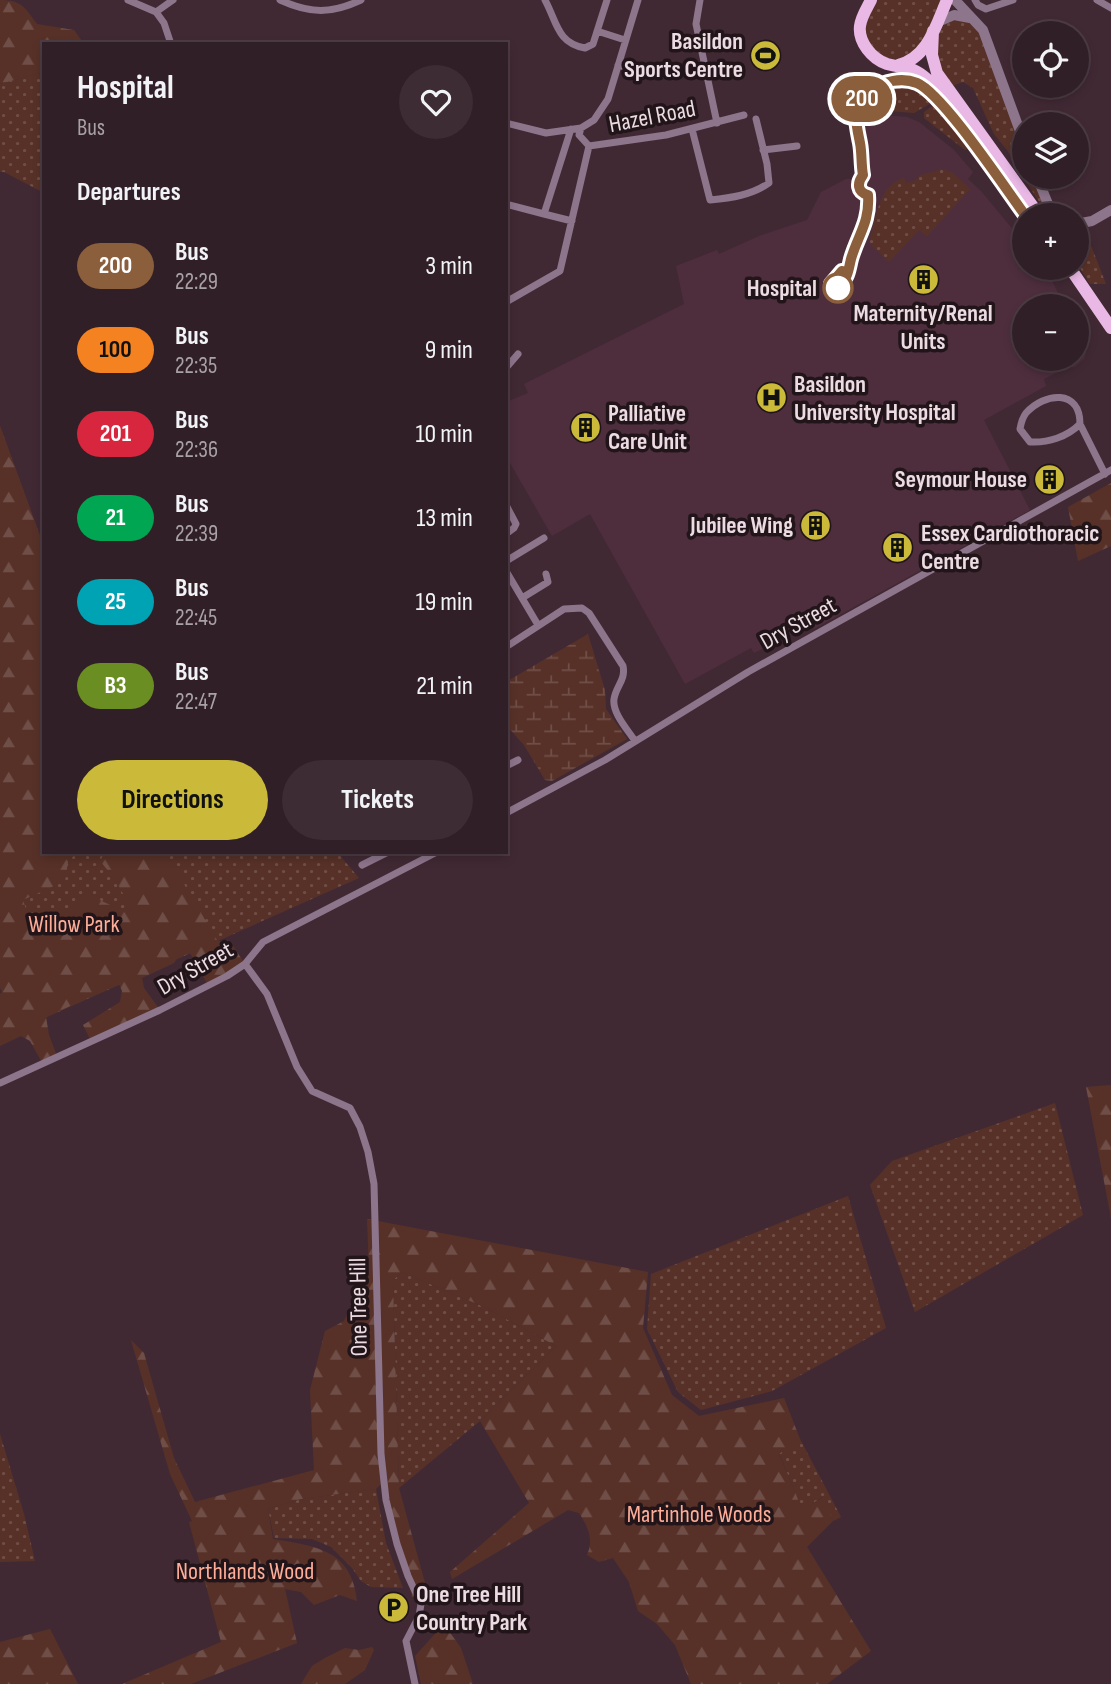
<!DOCTYPE html>
<html lang="en">
<head>
<meta charset="utf-8">
<style>
  :root { --surface:#311f27; --page:#3d2c33; --text:#f1f3f6; --muted:#a8a2a7; --line:#4c3d44; --accent:#cbba39 }
  body { margin:0; font-family:"Sofia Sans Condensed",sans-serif; background:var(--page); color:var(--text); height:100vh; display:flex; flex-direction:column; font-size:26px; white-space:nowrap }
  * { box-sizing:border-box; margin:0 }
  p { font-size:23px; color:var(--muted) }
  .icon { flex:none; width:38px; height:38px; fill:none; stroke:currentColor; stroke-width:2; stroke-linecap:round; stroke-linejoin:round }
  .map { position:relative; flex:1; overflow:hidden }
  .details { position:absolute; left:42px; top:42px; width:466px; height:812px; display:flex; flex-direction:column; background:var(--surface); border-radius:0px; box-shadow:0 4px 10px #0003,0 0 0 2px var(--line) }
  .details>* { flex:none }
  .badge { padding:0 14px; border-radius:23px; font-size:24px; line-height:46px }
  .fabs { position:absolute; left:1012px; top:21px; display:grid; gap:14px }
  .fabs a { display:grid; place-items:center; width:77px; height:77px; border-radius:50%; background:var(--surface); box-shadow:0 4px 10px #0003,0 0 0 2px var(--line); font-size:35px }
  .map>.badge { position:absolute; translate:-50% -50%; box-shadow:0 0 0 4px #fff }
  h2 { padding:0 35px; font-size:26px; line-height:63px }
  .round { display:grid; place-items:center; flex:none; width:74px; height:74px; border-radius:37px; background:var(--page) }
  .head { display:flex; align-items:center; justify-content:space-between; height:119px; padding:0 35px }
  h1 { font-size:33px; font-weight:700; line-height:52px }
  .action { display:flex; gap:14px; margin-top:auto; padding:14px 35px }
  .action a { flex:1; height:80px; border-radius:42px; background:var(--accent); color:#111; font-size:28px; font-weight:700; line-height:80px; text-align:center }
  .action a+a { background:var(--page); color:var(--text) }
  ul { padding:0; list-style:none }
  li { display:flex; align-items:center; gap:21px; height:84px; padding:0 35px }
  li div { flex:1 }
  li b { display:block; font-size:26px }
  li em { font-style:normal }
  li .badge { min-width:77px; font-weight:700; text-align:center }
  .map>svg:first-child { display:block }
  .built { fill:#4e2e3d }
  .green { fill:url(#green-dots) }
  .forest { fill:url(#forest-firs) }
  .wetland { fill:url(#wetland-marsh) }
  .lines { fill:none; stroke-linecap:round; stroke-linejoin:round }
  .minor { stroke:#8d758b; stroke-width:7 }
  .tertiary { stroke:#8d758b; stroke-width:10 }
  .primary { stroke:#e9b8e5; stroke-width:12 }
  .line-casing { stroke:#fff; stroke-width:16 }
  .line { stroke:#8b5e3c; stroke-width:10 }
  .stop-dot { fill:#fff; stroke:#8b5e3c; stroke-width:3.5 }
  .labels { text-anchor:middle; stroke-width:7; stroke-linejoin:round; paint-order:stroke }
  .poi-label { font-size:24px; font-weight:bold; fill:#ecdbe2; stroke:#21151a; text-anchor:start }
  .street-label { font-size:24px; fill:#ecdbe2; stroke:#21151a }
  .stop-label { font-size:24px; font-weight:bold; fill:#ecdbe2; stroke:#21151a; text-anchor:end }
  .park-label { font-size:24px; fill:#fead98; stroke:#21151a }
</style>
</head>
<body>
<div class="map">
<svg width="1111" height="1684" viewBox="0 0 1111 1684">
  <defs>
    <pattern id="green-dots" width="8" height="8" patternUnits="userSpaceOnUse" patternTransform="scale(1.75)"><rect width="8" height="8" fill="#573128"/><path d="M2 2h.1M6 6h.1" fill="none" stroke="#6f4e47" stroke-width="1.8" stroke-linecap="round"/></pattern>
    <pattern id="forest-firs" width="22" height="20" patternUnits="userSpaceOnUse" patternTransform="scale(1.75)"><rect width="22" height="20" fill="#573128"/><path d="M5 1l3.5 6h-7zM16 11l3.5 6h-7z" fill="#6f4e47"/></pattern>
    <pattern id="wetland-marsh" width="20" height="14" patternUnits="userSpaceOnUse" patternTransform="scale(1.75)"><rect width="20" height="14" fill="#573128"/><path d="M1 5h8M5 5V1M11 12h8M15 12V8" fill="none" stroke="#6f4e47"/></pattern>
  </defs>
  <rect width="100%" height="100%" fill="#412934"/>
  <!-- built -->
  <path class="built" d="M857,113L907,117L919,122L954,150L973,172L968,179L981,191L1024,243V268H1044L1048,272L1064,306H1024V359H1076V332L1086,353L1084,359L1075,367H1068L1044,379L1046,386L984,420L1030,510L814,629L811,625L754,653L751,648L685,684L590,514L552,536L506,456V402L528,393L524,384L684,304L676,266L717,250L719,254L759,236L807,220L821,192L846,179H853L857,172H869L857,128Z"/>
  <!-- green -->
  <path class="green" d="M877,0H943C937,11 925,42 918,49C899,68 868,58 866,31C865,20 873,9 877,0Z
    M951,20H967L977,27L1024,154V177H1031C1041,204 1052,203 1075,215H1047L1007,150L994,134L973,88L963,82L952,86C938,69 926,33 951,20Z
    M44,72V193L4,172H0V84Z
    M895,83C913,82 923,88 933,102L914,113L865,109L877,92Z
    M935,104L968,148L965,150L924,118V112Z
    M942,169L953,173L970,189L927,236L919,230L889,262L869,243C877,219 877,186 904,178L906,183L919,179L918,176Z
    M1076,216L1081,220L1106,284H1090L1076,262Z
    M0,426L44,547V852H337L359,878L20,1029L0,981Z
    M1055,1103L1083,1215L915,1312L870,1185L892,1161Z
    M848,1196L886,1328L772,1391L701,1410L678,1392L647,1329L651,1274Z
    M402,1272L484,1307L556,1346L480,1421L399,1488L393,1280Z
    M0,1434L24,1514L35,1561L0,1562Z
    M800,1439L841,1517L833,1521L823,1497L802,1510L779,1453Z
    M376,1489L386,1543L403,1588L371,1587L361,1581L352,1568L331,1547L312,1539L274,1538L268,1509L301,1499Z"/>
  <!-- forest -->
  <path class="forest" d="M0,0C22,0 25,8 37,24L74,30L84,44H44V72L0,84Z
    M0,426L44,547V852H77L68,862L65,881L23,900L27,912L52,916L91,896L121,910L129,905L115,879L100,861L105,852H165L217,940L233,946L245,964L208,985L190,953L177,958L174,963L142,978L144,988L160,1010L91,1041L83,1025L120,1002L122,991L119,984L46,1017L49,1035L57,1056L43,1064L30,1041L21,1036L0,1046V994L2,992L0,988Z
    M1111,483V546L1078,561L1068,507Z
    M1111,1085V1218L1086,1087Z
    M367,1219L648,1272L643,1328L672,1395L699,1416L784,1398L800,1439L779,1454L802,1509L824,1497L833,1521L807,1547L871,1651L827,1684H691L675,1645L657,1624L638,1611L629,1582L613,1558L599,1562L587,1555C594,1539 588,1527 579,1513L568,1510L452,1579L450,1572L529,1503L480,1421L556,1346L484,1307L402,1272L393,1280L399,1488L425,1583L412,1597L384,1481L376,1489L301,1499L268,1509L273,1539C316,1546 352,1550 357,1601L340,1595L314,1605L301,1592L285,1589L297,1643L191,1684H122L221,1642L189,1522L192,1521L170,1474L131,1340L144,1353L174,1458L195,1502L314,1470L310,1390L325,1331L344,1321L369,1270Z
    M444,1624L461,1648L473,1684H421L415,1656Z
    M50,1629L78,1684H0V1642Z
    M372,1647L374,1650L365,1670L345,1684H301L312,1666L325,1658L345,1648L359,1650Z"/>
  <!-- wetland -->
  <path class="wetland" d="M588,634L605,690L606,709L627,739L552,781L545,780L524,745L506,725V682Z"/>
  <g class="lines">
    <!-- minor -->
    <path class="minor" d="M128,0L156,12L173,0
      M280,0C311,14 331,14 361,0
      M545,0C557,22 557,43 585,48L593,44L607,0
      M700,0L696,24L717,123
      M975,0L978,5L986,9L1013,0
      M1097,0L1111,8
      M156,12L164,23L171,44
      M597,31L625,40
      M618,65L653,76L705,66
      M506,123L546,133L581,128L594,120L608,99L638,0
      M581,128L579,135L589,146L666,135L744,115
      M692,129L710,200C731,198 752,195 769,183L767,164L756,119
      M763,150L797,146
      M506,204L544,214L571,129
      M544,214L572,221
      M506,302L560,271L589,146
      M506,368L518,354
      M1080,424C1080,389 1045,392 1026,413C1023,417 1021,423 1020,429L1030,442C1048,443 1067,437 1080,424L1105,474
      M506,505L516,524L514,528L506,534
      M506,561L544,538
      M506,571L538,625
      M522,598L548,582L546,574
      M506,647L564,609L582,608L589,613L623,666C626,680 616,686 614,699C612,713 628,730 635,741
      M506,766L518,760
      M506,813L605,760L748,672L1111,470
      M362,865L388,852
      M245,964L267,994L297,1067L312,1091L350,1108L360,1127L368,1152L374,1184L381,1454L386,1500L397,1544L408,1576L421,1604L419,1616L406,1641L415,1684
      M0,1083L160,1010L227,976L245,964L263,942L437,852"/>
    <!-- tertiary -->
    <path class="tertiary" d="M955,0L983,30L1024,142
      M938,22L954,15L970,18
      M1037,177L1048,204L1057,215
      M1076,224L1092,221L1111,210"/>
    <!-- primary -->
    <path class="primary" d="M871,0C867,8 861,17 860,26C858,42 872,59 887,64C905,69 912,65 928,80L1025,215
      M933,31L932,55L937,73L1039,215
      M898,65C928,58 936,25 947,0
      M1070,268L1111,328"/>
  </g>
  <g class="lines">
    <defs>
      <path id="line" d="M842,271L831,284L837,289C849,274 847,276 851,259C858,235 870,222 868,195C857,192 857,183 863,175C861,164 862,153 860,143C856,122 850,105 871,90C884,81 902,77 917,83C943,94 1005,188 1025,215"/>
    </defs>
    <!-- line casing -->
    <use href="#line" class="line-casing"/>
    <!-- line -->
    <use href="#line" class="line"/>
  </g>
  <!-- icons -->
  <defs>
    <symbol id="stadium-disc" viewBox="-11 -11 22 22"><circle r="9.5" fill="#cbba39" stroke="#21151a"/><path d="M0-5a6.5 5 0 1 0 0 10a6.5 5 0 1 0 0-10ZM-3.5-1.8h7v3.6h-7Z" fill="#111"/></symbol>
    <symbol id="building-disc" viewBox="-11 -11 22 22"><circle r="9.5" fill="#cbba39" stroke="#21151a"/><path d="M-4-6H4V6H1V3H-1V6H-4ZM-2.5-4.3h1.7v1.8h-1.7ZM.8-4.3h1.7v1.8H.8ZM-2.5-1h1.7V.8h-1.7ZM.8-1h1.7V.8H.8Z" fill="#111"/></symbol>
    <symbol id="hospital-disc" viewBox="-11 -11 22 22"><circle r="9.5" fill="#cbba39" stroke="#21151a"/><path d="M-5-5h3v3.5h4V-5h3V5h-3V1.5h-4V5h-3Z" fill="#111"/></symbol>
    <symbol id="parking-disc" viewBox="-11 -11 22 22"><circle r="9.5" fill="#cbba39" stroke="#21151a"/><path d="M-3.5-5.5H1a3.5 3.5 0 0 1 0 7H-1V5.5H-3.5ZM-1-3.4V-.6H.8a1.4 1.4 0 0 0 0-2.8Z" fill="#111"/></symbol>
  </defs>
  <g fill-rule="evenodd">
    <use href="#stadium-disc" x="748" y="38" width="35" height="35"/>
    <use href="#building-disc" x="906" y="262" width="35" height="35"/>
    <use href="#hospital-disc" x="754" y="380" width="35" height="35"/>
    <use href="#building-disc" x="568" y="410" width="35" height="35"/>
    <use href="#building-disc" x="1032" y="462" width="35" height="35"/>
    <use href="#building-disc" x="798" y="508" width="35" height="35"/>
    <use href="#building-disc" x="880" y="530" width="35" height="35"/>
    <use href="#parking-disc" x="376" y="1590" width="35" height="35"/>
  </g>
  <!-- markers -->
  <circle class="stop-dot" cx="838" cy="288" r="14"/>
  <g class="labels">
    <!-- poi labels -->
    <g class="poi-label">
      <text x="743" y="49" text-anchor="end">Basildon<tspan x="743" dy="28">Sports Centre</tspan></text>
      <text x="923" y="321" text-anchor="middle">Maternity/Renal<tspan x="923" dy="28">Units</tspan></text>
      <text x="794" y="392">Basildon<tspan x="794" dy="28">University Hospital</tspan></text>
      <text x="608" y="421">Palliative<tspan x="608" dy="28">Care Unit</tspan></text>
      <text x="1027" y="487" text-anchor="end">Seymour House</text>
      <text x="793" y="533" text-anchor="end">Jubilee Wing</text>
      <text x="921" y="541">Essex Cardiothoracic<tspan x="921" dy="28">Centre</tspan></text>
      <text x="416" y="1602">One Tree Hill<tspan x="416" dy="28">Country Park</tspan></text>
    </g>
    <!-- street labels -->
    <g class="street-label">
      <text transform="translate(652 116) rotate(-11)" y="8">Hazel Road</text>
      <text transform="translate(798 623) rotate(-29)" y="8">Dry Street</text>
      <text transform="translate(195 968) rotate(-30)" y="8">Dry Street</text>
      <text transform="translate(358 1307) rotate(-91)" y="8">One Tree Hill</text>
    </g>
    <!-- stop labels -->
    <g class="stop-label">
      <text x="817" y="296">Hospital</text>
    </g>
    <!-- park labels -->
    <g class="park-label">
      <text x="74" y="932">Willow Park</text>
      <text x="699" y="1522">Martinhole Woods</text>
      <text x="245" y="1579">Northlands Wood</text>
    </g>
  </g>
</svg>
<div class="fabs">
<a><svg class="icon" aria-label="locate" viewBox="0 0 24 24"><circle cx="12" cy="12" r="6"/><path d="M12 2v4M12 18v4M2 12h4M18 12h4"/></svg></a>
<a><svg class="icon" aria-label="layers" viewBox="0 0 24 24"><path d="M12 4l9 5-9 5-9-5zM3 14l9 5 9-5"/></svg></a>
<a>+</a>
<a>−</a>
</div>
<b class="badge" style="left:862px;top:99px;background:#8b5e3c;color:#fff">200</b>
<section class="details">
<div class="head"><div><h1>Hospital</h1><p>Bus</p></div><a class="round"><svg class="icon" aria-label="heart" viewBox="0 0 24 24"><path d="M12 20l-8-8c-3-5 5-10 8-4 3-6 11-1 8 4z"/></svg></a></div>
<h2>Departures</h2>
<ul>
<li><span class="badge" style="background:#8b5e3c;color:#fff">200</span><div><b>Bus</b><p>22:29</p></div><em>3 min</em></li>
<li><span class="badge" style="background:#f58220;color:#111">100</span><div><b>Bus</b><p>22:35</p></div><em>9 min</em></li>
<li><span class="badge" style="background:#d7263d;color:#fff">201</span><div><b>Bus</b><p>22:36</p></div><em>10 min</em></li>
<li><span class="badge" style="background:#00a651;color:#fff">21</span><div><b>Bus</b><p>22:39</p></div><em>13 min</em></li>
<li><span class="badge" style="background:#00a3b4;color:#fff">25</span><div><b>Bus</b><p>22:45</p></div><em>19 min</em></li>
<li><span class="badge" style="background:#6b8e23;color:#fff">B3</span><div><b>Bus</b><p>22:47</p></div><em>21 min</em></li>
</ul>
<div class="action"><a>Directions</a><a>Tickets</a></div>
</section>
</div>
</body>
</html>
